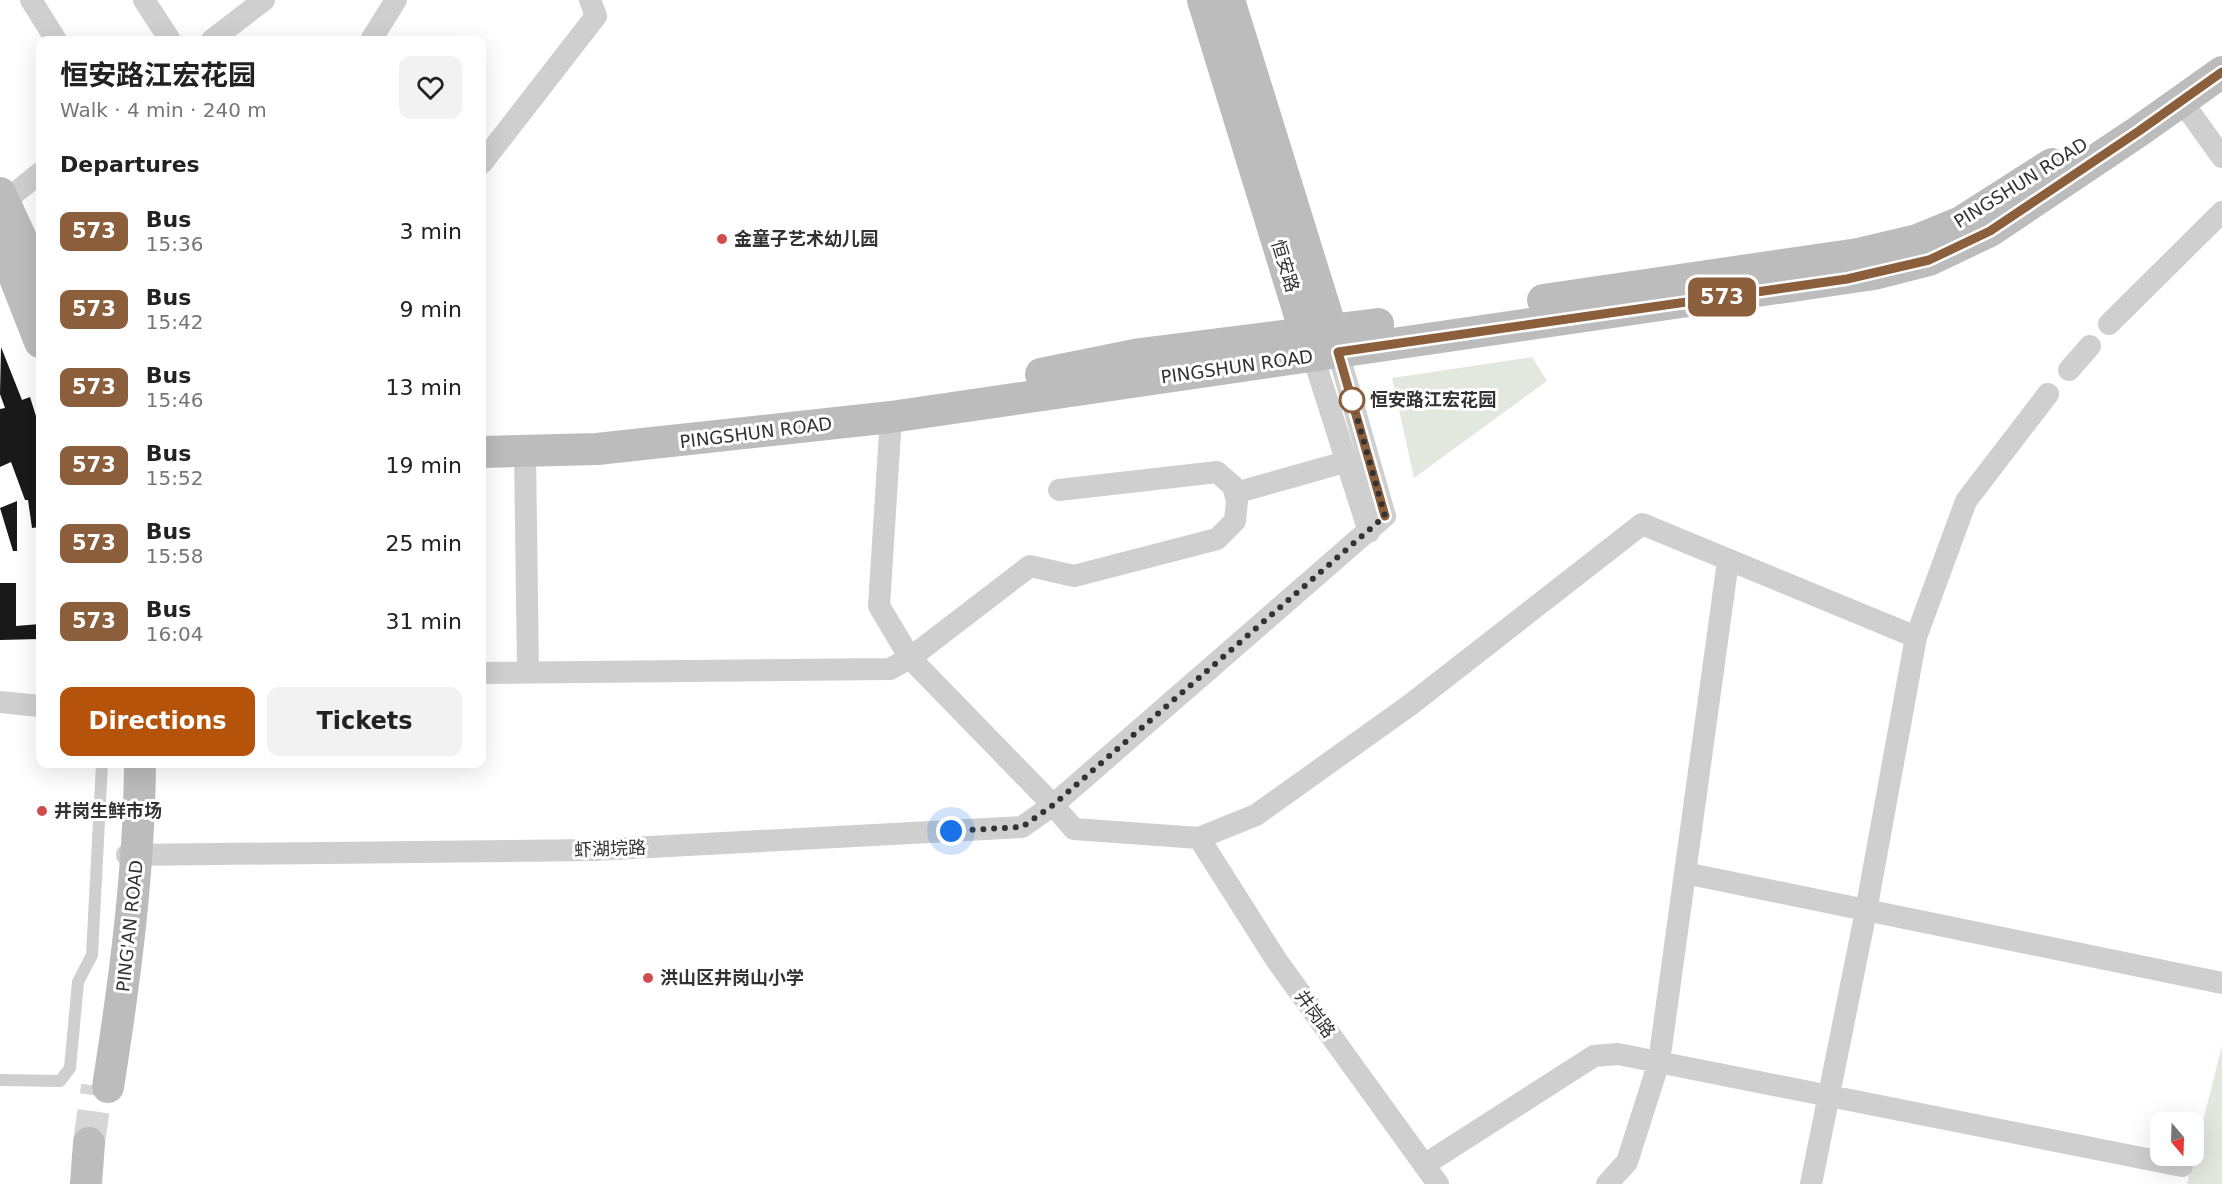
<!DOCTYPE html>
<html lang="en">
<head>
<meta charset="utf-8">
<style>
  :root { --surface:#fff; --page:#f2f2f2; --text:#222; --muted:#767676; --accent:#b45309 }
  body { margin:0; font-family:"DejaVu Sans","Noto Sans SC",sans-serif; background:var(--page); color:var(--text); height:100vh; display:flex; flex-direction:column; font-size:22px; white-space:nowrap }
  * { box-sizing:border-box; margin:0 }
  p { font-size:20px; color:var(--muted) }
  .icon { flex:none; width:33px; height:33px; fill:none; stroke:currentColor; stroke-width:2; stroke-linecap:round; stroke-linejoin:round }
  .map { position:relative; flex:1; overflow:hidden }
  .details { position:absolute; left:36px; top:36px; width:450px; height:732px; display:flex; flex-direction:column; background:var(--surface); border-radius:12px; box-shadow:0 6px 24px #0002 }
  .details>* { flex:none }
  .badge { padding:0 12px; border-radius:9px; font-size:21px; line-height:39px }
  .needle { width:39px; rotate:161deg }
  .controls { position:absolute; left:2150px; top:1112px; display:grid; gap:12px }
  .controls a { display:grid; place-items:center; width:54px; height:54px; border-radius:12px; background:var(--surface); box-shadow:0 6px 24px #0002; font-size:30px }
  .you { position:absolute; width:30px; height:30px; margin:-15px; border:4px solid #fff; border-radius:50%; background:#1a73e8; box-shadow:0 0 0 9px #1a73e833 }
  .map>.badge { position:absolute; translate:-50% -50%; box-shadow:0 0 0 3px #fff }
  h2 { padding:0 24px; font-size:22px; line-height:54px }
  .round { display:grid; place-items:center; flex:none; width:63px; height:63px; border-radius:12px; background:var(--page) }
  .head { display:flex; align-items:center; justify-content:space-between; height:102px; padding:0 24px }
  h1 { font-size:28px; font-weight:700; line-height:45px }
  .button { display:flex; gap:12px; margin-top:auto; padding:12px 24px }
  .button a { flex:1; height:69px; border-radius:12px; background:var(--accent); color:#fff; font-size:24px; font-weight:700; line-height:69px; text-align:center }
  .button a+a { background:var(--page); color:var(--text) }
  ul { padding:0; list-style:none }
  li { display:flex; align-items:center; gap:18px; height:78px; padding:0 24px }
  li div { flex:1 }
  li b { display:block; font-size:22px }
  li em { font-style:normal }
  li .badge { min-width:66px; font-weight:700; text-align:center }
  .map>svg:first-child { display:block }
  .green { fill:#e2e8dd }
  .building { fill:#191919 }
  .lines { fill:none; stroke-linecap:round; stroke-linejoin:round }
  .secondary-tunnel { stroke:#d6d6d6; stroke-width:32; stroke-dasharray:32 16; stroke-linecap:butt }
  .lane { stroke:#cfcfcf; stroke-width:12 }
  .street { stroke:#cfcfcf; stroke-width:22 }
  .secondary { stroke:#bcbcbc; stroke-width:32 }
  .line-casing { stroke:#fff; stroke-width:14 }
  .line { stroke:#8b5e3c; stroke-width:9 }
  .walk { stroke:#323232; stroke-width:6; stroke-dasharray:0 10.8 }
  .poi-dot { fill:#d14d4d; stroke:#fff; stroke-width:2 }
  .stop-dot { fill:#fff; stroke:#8b5e3c; stroke-width:3 }
  .labels { text-anchor:middle; stroke-width:6; stroke-linejoin:round; paint-order:stroke }
  .street-label { font-size:18px; fill:#323232; stroke:#fff }
  .poi-label { font-size:18px; font-weight:bold; fill:#323232; stroke:#fff; text-anchor:start }
  .stop-label { font-size:18px; font-weight:bold; fill:#323232; stroke:#fff; text-anchor:start }
</style>
</head>
<body>
<div class="map">
<svg width="2222" height="1184" viewBox="0 0 2222 1184">
  <rect width="100%" height="100%" fill="#fff"/>
  <!-- green -->
  <path class="green" d="M1532,357L1547,381L1414,478L1392,378Z
    M2222,1046V1184H2187Z"/>
  <!-- building -->
  <path class="building" d="M1,347L22,400L30,397L40,429V453L36,455L40,466V527L32,528L28,500H25L11,462L0,467V409L5,408L0,394Z
    M17,501V551H13L0,508Z
    M0,583H16V626L40,624V639L0,640Z"/>
  <g class="lines">
    <!-- secondary-tunnel -->
    <path class="secondary-tunnel" d="M89,1143L97,1086"/>
    <!-- lane -->
    <path class="lane" d="M0,1080L60,1081L70,1068L78,982L92,955L102,764"/>
    <!-- street -->
    <path class="street" d="M31,0L56,40
      M144,0L170,40
      M212,40L264,0
      M371,40L396,0
      M2181,100L2222,157
      M482,163L596,16L590,0
      M5,201L40,173
      M2109,324L2222,212
      M1313,356L1369,532
      M2069,370L2090,346
      M891,417L879,606L910,658L1053,805L1385,516L1338,352
      M525,452L528,671
      M1235,493L1345,462
      M1916,637L1966,501L2048,394
      M482,673L890,669L910,658L1030,566L1074,576L1217,539L1235,521L1237,501L1233,486L1217,472L1059,490
      M0,702L40,706
      M1199,838L1277,961L1438,1184
      M127,855L594,850L1022,827L1053,805L1074,829L1199,838L1256,815L1410,705L1642,524L1916,637L1866,911L1811,1184
      M1685,873L2222,983
      M1424,1165L1594,1056L1618,1054L2182,1166
      M1607,1184L1627,1162L1659,1062L1728,561"/>
    <!-- secondary -->
    <path class="secondary" d="M1203,0L1312,355
      M1229,0L1338,351
      M0,193L40,279
      M0,240L40,342
      M1543,300L1858,254L1917,240L1961,222L2052,164
      M1041,374L1140,354L1378,324
      M482,452L597,449L891,417L1874,274L1929,260L1990,231L2139,131L2222,72
      M108,1087C125,979 139,873 140,764
      M86,1184L89,1143"/>
  </g>
  <g class="lines">
    <defs>
      <path id="line" d="M1385,516L1338,352L1847,279L1929,260L1990,231L2139,131L2222,72"/>
    </defs>
    <!-- line casing -->
    <use href="#line" class="line-casing"/>
    <!-- line -->
    <use href="#line" class="line"/>
    <!-- walk -->
    <path class="walk" d="M951,831L1022,827L1053,805L1385,516L1350,393L1352,400"/>
  </g>
  <!-- markers -->
  <g class="poi-dot">
    <circle cx="722" cy="239" r="6"/>
    <circle cx="42" cy="811" r="6"/>
    <circle cx="648" cy="978" r="6"/>
  </g>
  <circle class="stop-dot" cx="1352" cy="400" r="12"/>
  <g class="labels">
    <!-- street labels -->
    <g class="street-label">
      <text transform="translate(2021 183) rotate(-32)" y="6">PINGSHUN ROAD</text>
      <text transform="translate(1285 266) rotate(73)" y="6">恒安路</text>
      <text transform="translate(1237 367) rotate(-8)" y="6">PINGSHUN ROAD</text>
      <text transform="translate(756 433) rotate(-7)" y="6">PINGSHUN ROAD</text>
      <text transform="translate(610 849) rotate(-2)" y="6">虾湖垸路</text>
      <text transform="translate(130 926) rotate(-84)" y="6">PING'AN ROAD</text>
      <text transform="translate(1315 1014) rotate(54)" y="6">井岗路</text>
    </g>
    <!-- poi labels -->
    <g class="poi-label">
      <text x="734" y="245">金童子艺术幼儿园</text>
      <text x="54" y="817">井岗生鲜市场</text>
      <text x="660" y="984">洪山区井岗山小学</text>
    </g>
    <!-- stop labels -->
    <g class="stop-label">
      <text x="1370" y="406">恒安路江宏花园</text>
    </g>
  </g>
</svg>
<div class="controls">
<a><svg class="needle" viewBox="-14 -14 28 28"><path d="M0-13l5 13h-10z" fill="#e53935"/><path d="M0 13l5-13h-10z" fill="#767676"/></svg></a>
</div>
<div class="you" style="left:951px;top:831px"></div>
<b class="badge" style="left:1722px;top:297px;background:#8b5e3c;color:#fff">573</b>
<section class="details">
<div class="head"><div><h1>恒安路江宏花园</h1><p>Walk · 4 min · 240 m</p></div><a class="round"><svg class="icon" aria-label="heart" viewBox="0 0 24 24"><path d="M12 20l-8-8c-3-5 5-10 8-4 3-6 11-1 8 4z"/></svg></a></div>
<h2>Departures</h2>
<ul>
<li><span class="badge" style="background:#8b5e3c;color:#fff">573</span><div><b>Bus</b><p>15:36</p></div><em>3 min</em></li>
<li><span class="badge" style="background:#8b5e3c;color:#fff">573</span><div><b>Bus</b><p>15:42</p></div><em>9 min</em></li>
<li><span class="badge" style="background:#8b5e3c;color:#fff">573</span><div><b>Bus</b><p>15:46</p></div><em>13 min</em></li>
<li><span class="badge" style="background:#8b5e3c;color:#fff">573</span><div><b>Bus</b><p>15:52</p></div><em>19 min</em></li>
<li><span class="badge" style="background:#8b5e3c;color:#fff">573</span><div><b>Bus</b><p>15:58</p></div><em>25 min</em></li>
<li><span class="badge" style="background:#8b5e3c;color:#fff">573</span><div><b>Bus</b><p>16:04</p></div><em>31 min</em></li>
</ul>
<div class="button"><a>Directions</a><a>Tickets</a></div>
</section>
</div>
</body>
</html>
